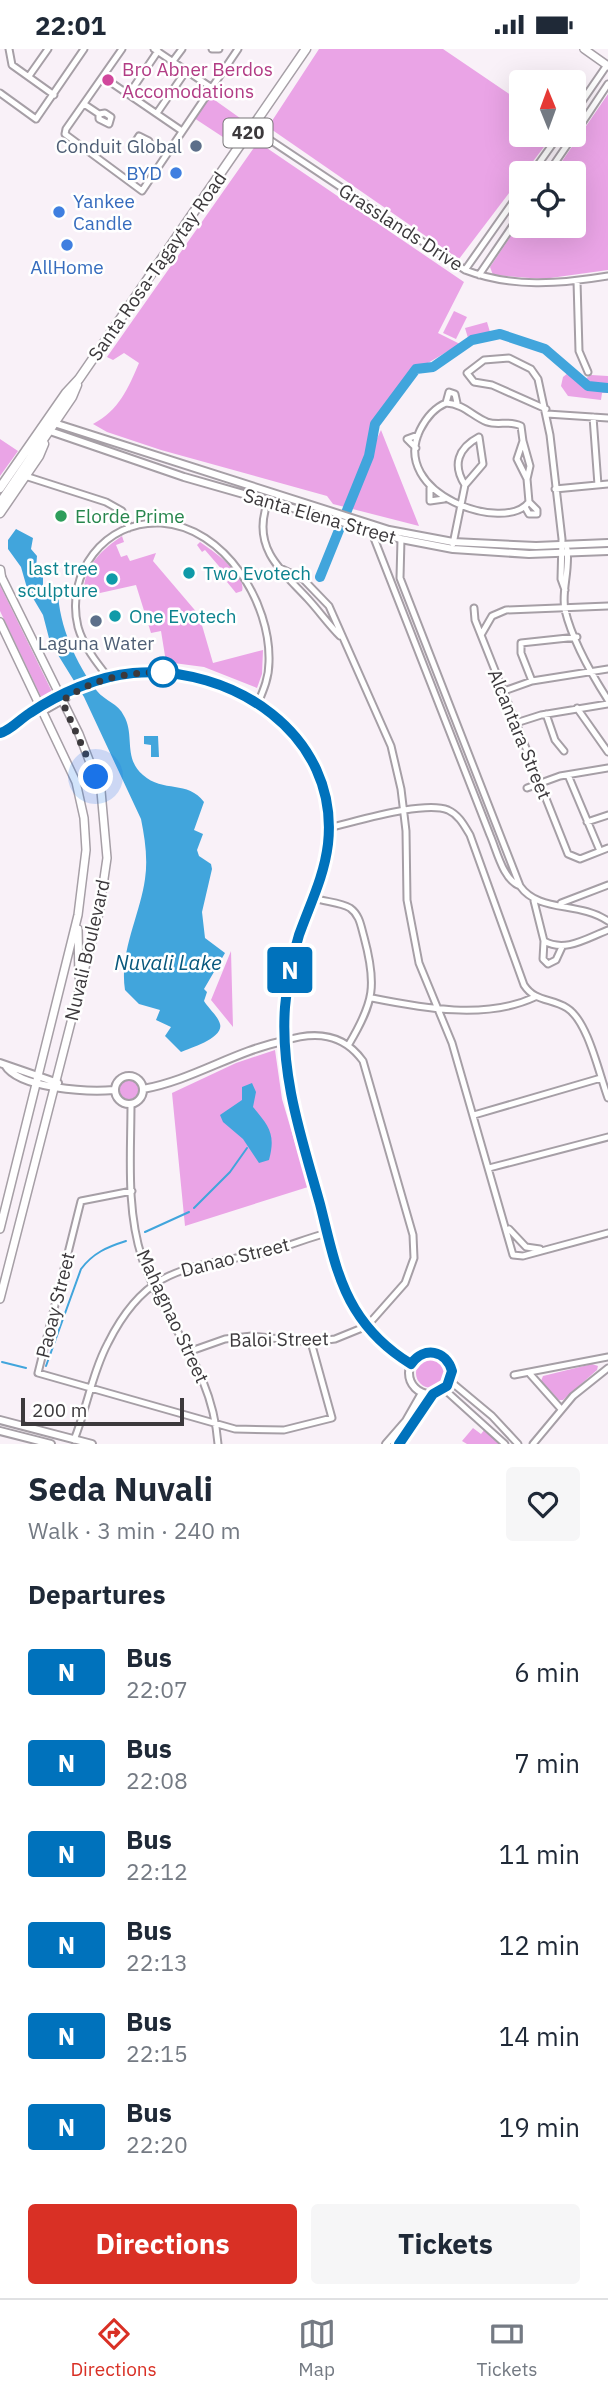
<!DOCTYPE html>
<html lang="en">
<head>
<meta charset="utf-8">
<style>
  :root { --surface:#fff; --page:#f6f6f7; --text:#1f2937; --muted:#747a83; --line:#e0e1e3; --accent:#d93025 }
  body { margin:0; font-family:"IBM Plex Sans",sans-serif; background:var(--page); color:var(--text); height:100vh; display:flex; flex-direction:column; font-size:26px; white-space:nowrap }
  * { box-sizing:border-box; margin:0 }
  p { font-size:23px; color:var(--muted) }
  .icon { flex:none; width:38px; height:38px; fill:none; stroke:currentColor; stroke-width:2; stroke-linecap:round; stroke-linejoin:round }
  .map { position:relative; height:1395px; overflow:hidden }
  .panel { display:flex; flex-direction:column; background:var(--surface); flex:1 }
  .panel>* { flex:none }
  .badge { padding:0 14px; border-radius:5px; font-size:24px; line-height:46px }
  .needle { width:46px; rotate:359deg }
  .controls { position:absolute; left:509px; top:21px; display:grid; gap:14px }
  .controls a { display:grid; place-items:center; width:77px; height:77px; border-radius:7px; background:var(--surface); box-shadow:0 7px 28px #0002; font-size:35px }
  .scale { position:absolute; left:21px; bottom:18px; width:163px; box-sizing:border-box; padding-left:7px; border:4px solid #3c393c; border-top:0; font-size:19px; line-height:24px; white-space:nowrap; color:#3c393c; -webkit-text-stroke:5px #fff; paint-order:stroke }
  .you { position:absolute; width:35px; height:35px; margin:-18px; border:5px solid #fff; border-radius:50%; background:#1a73e8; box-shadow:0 0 0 10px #1a73e833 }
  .map>.badge { position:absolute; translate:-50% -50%; box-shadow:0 0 0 4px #fff }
  h2 { padding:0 28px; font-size:26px; line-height:63px }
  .round { display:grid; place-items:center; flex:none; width:74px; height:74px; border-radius:7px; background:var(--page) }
  .overview { display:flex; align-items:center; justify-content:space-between; height:119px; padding:0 28px }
  h1 { font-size:33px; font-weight:700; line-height:52px }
  .action { display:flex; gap:14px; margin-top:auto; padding:14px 28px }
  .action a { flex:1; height:80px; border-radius:7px; background:var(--accent); color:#fff; font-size:28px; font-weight:700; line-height:80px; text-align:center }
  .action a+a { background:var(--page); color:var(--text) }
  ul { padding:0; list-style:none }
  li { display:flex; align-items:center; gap:21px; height:91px; padding:0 28px }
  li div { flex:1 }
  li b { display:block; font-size:26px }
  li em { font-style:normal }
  li .badge { min-width:77px; font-weight:700; text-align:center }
  .status { display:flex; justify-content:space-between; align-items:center; height:49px; padding:0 35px; background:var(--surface); direction:ltr }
  .status svg { height:19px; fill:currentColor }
  .tab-bar { display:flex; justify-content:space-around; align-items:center; height:98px; border-top:2px solid var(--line); background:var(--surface); font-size:19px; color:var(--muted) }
  .tab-bar a { display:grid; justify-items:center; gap:4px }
  .tab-bar .on { color:var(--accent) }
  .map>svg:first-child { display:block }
  .green { fill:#eaa4e6 }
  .water { fill:#41a5dc }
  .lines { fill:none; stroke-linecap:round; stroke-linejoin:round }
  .stream { stroke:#41a5dc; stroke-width:2 }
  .river { stroke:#41a5dc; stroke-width:10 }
  .minor-casing { stroke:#a69fa6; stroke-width:9 }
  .tertiary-casing { stroke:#a69fa6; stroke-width:10 }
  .secondary-casing { stroke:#a69fa6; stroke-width:10 }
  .primary-casing { stroke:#a69fa6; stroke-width:11 }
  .minor { stroke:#fff; stroke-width:5 }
  .tertiary { stroke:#fff; stroke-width:6 }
  .secondary { stroke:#fff; stroke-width:7 }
  .primary { stroke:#fff; stroke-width:8 }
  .line-casing { stroke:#fff; stroke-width:16 }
  .line { stroke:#0072bc; stroke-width:10 }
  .walk { stroke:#3c393c; stroke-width:7; stroke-dasharray:0 12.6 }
  .hotel-dot { fill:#d1479c; stroke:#fff; stroke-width:2.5 }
  .service-dot { fill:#5c6f8a; stroke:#fff; stroke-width:2.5 }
  .shop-dot { fill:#3f7fe0; stroke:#fff; stroke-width:2.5 }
  .leisure-dot { fill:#2e9e5b; stroke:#fff; stroke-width:2.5 }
  .culture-dot { fill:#0f9aa8; stroke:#fff; stroke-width:2.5 }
  .stop-dot { fill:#fff; stroke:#0072bc; stroke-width:3.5 }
  .labels { text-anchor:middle; stroke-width:5; stroke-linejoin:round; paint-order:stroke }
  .shield { fill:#fff; stroke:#767476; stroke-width:2 }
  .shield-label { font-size:18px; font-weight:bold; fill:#3c393c }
  .hotel-label { font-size:19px; fill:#b23c85; stroke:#fff; text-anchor:start }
  .service-label { font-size:19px; fill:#4e5e75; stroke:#fff; text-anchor:end }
  .shop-label { font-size:19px; fill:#366cbe; stroke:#fff; text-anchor:end }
  .street-label { font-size:19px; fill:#3c393c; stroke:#fff }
  .leisure-label { font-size:19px; fill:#27864d; stroke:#fff; text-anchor:start }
  .culture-label { font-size:19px; fill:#0d838f; stroke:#fff; text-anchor:start }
  .water-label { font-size:21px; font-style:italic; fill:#08587d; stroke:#fff }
</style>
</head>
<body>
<div class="status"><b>22:01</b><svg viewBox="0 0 49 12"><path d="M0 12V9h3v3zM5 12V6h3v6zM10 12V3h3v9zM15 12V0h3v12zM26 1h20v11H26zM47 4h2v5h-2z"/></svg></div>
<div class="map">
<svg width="608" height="1395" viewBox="0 0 608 1395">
  <rect width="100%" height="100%" fill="#f9f1f8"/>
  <!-- green -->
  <path class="green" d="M319,0H443L521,53L522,86H553L459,210L268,78Z
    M608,45V221L543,230L493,226L490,218L521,172L522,177H574V124H554Z
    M209,47L247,74L232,94L194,69Z
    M258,93L464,233L438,284L460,295L411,324L375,375L370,404L381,381L419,477L333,455L327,447L161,401L107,383L93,375C119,361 128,340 139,314L124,304L113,311L107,308Z
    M454,262L467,268L456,290L443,284Z
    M487,273L490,283L468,289L465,279Z
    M568,324L585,330L591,326L608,327V344H602L601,351L568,347L561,337L563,328Z
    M0,390L18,402L0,427Z
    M122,487L124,493L116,496L121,508L127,506L130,512L156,504L153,512L199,566L213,614L263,601L262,625L257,639L204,618L166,613L161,582L151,584L136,536L91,546L89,538L84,539C86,515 103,500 122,487Z
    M200,493C213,502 247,525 242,542L236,544L227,533L230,530L205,501L202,503L197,496Z
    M0,536L54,647L43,652L0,562Z
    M231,902L233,978L211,951Z
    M275,1001L282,1050L308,1138L185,1177L172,1044L236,1014Z
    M118 1041a11 11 0 1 1 22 0a11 11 0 1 1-22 0Z
    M416 1324a15 15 0 1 1 30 0a15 15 0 1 1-30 0Z
    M592,1315L598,1317L597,1321L563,1351H559L541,1332L543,1327Z
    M473,1379L481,1385L485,1380L500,1395H467L462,1392Z"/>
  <!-- water -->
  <path class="water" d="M16,480L33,489L31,500L37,507L36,519L43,525V537L58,543C59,576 76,615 97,642C105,652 118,654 124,667C135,686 123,709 143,726C163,744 188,731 204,753L194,781L203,785L197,801L199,807L211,815L212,820L202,863L205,889L225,904L204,940L207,943L204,952C208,959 218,967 220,975C224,989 191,999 181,1003L165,987L171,978L156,971L160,961L139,955L125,941C119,904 140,866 145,830C148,810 145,790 141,770L84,648L50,593L43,566L27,539L21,518L8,500V491Z
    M144,687H158L159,708H151V696L144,695Z
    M252,1034L256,1043L253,1058C269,1077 276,1085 269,1111L259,1114L243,1090L223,1073L220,1066L242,1051V1038Z"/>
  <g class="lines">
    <!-- stream -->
    <path class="stream" d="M194,1159L230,1123L247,1099
      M145,1183L189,1163
      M2,1313L26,1319
      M46,1317L81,1220C93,1204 107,1198 126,1192"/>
    <!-- river -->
    <path class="river" d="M320,528L369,407L375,375L416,320L433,318L472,291L500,285L545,300L588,337L608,339"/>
    <defs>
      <path id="minor" d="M9,0L12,16L54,46
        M122,0L66,80L65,85L142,142L238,0
        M154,0L212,39
        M212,0H219
        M173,12L182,0
        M29,27L48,0
        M103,28L182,82
        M0,44L36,70L84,0
        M129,45L158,2
        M84,55L99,65
        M105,64L111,68L109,75L99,70V65Z
        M157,64L186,22
        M574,64L607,16
        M252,79L465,221C512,239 560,235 608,227
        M574,86L608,35
        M139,87L149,92L150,101H142L134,95Z
        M532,124L559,86
        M548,124L574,86
        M465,221L522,140
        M479,226L522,163
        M577,232L579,302L588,323
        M446,354C464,355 472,367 487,373C499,377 509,371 521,377L523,392L517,410L527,430L529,453C505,485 389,445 420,381C426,369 434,359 446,354Z
        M446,354L449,343L455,345L457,354
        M546,360L492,336L474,333L467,324L484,311L509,309L531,320L538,330L550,386L562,490L561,530L565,541
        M547,365L608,369
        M593,368L598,436
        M523,392L530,417L527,430
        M416,399L407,390L418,386
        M25,427L106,453L122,462L129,479
        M430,439V452L444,450
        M555,440L608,435
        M525,458L529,465H537V461L529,453
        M265,462C255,502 283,523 308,550C319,562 329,576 340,587
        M372,484L490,786C497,802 503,831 520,837
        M401,490L400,529L520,837C539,864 578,852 608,872
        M453,495L465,436L483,415L479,388C458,399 452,416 465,436
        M567,500C570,521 561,543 565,561C572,590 592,626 608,651
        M278,518L303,530L329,557L391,697L401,740L406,782L407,851L419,914L452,994L513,1206L523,1207L608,1184
        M474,559L475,571L568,805L580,810L608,799
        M481,586L492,567L506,561L608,557
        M108,628C96,613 83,596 78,578C65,525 104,471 161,474C225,478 271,554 269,613C269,628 264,640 258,654
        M532,632L521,604V594L577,588
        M504,642L532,632L608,620
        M577,659L608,703
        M546,665L555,691L564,702
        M516,674L541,666L608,655
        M568,726L600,802
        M527,739L560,727L608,719
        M587,773L608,766
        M328,779C355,773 424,751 448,761C459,766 464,776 470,786L524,936C535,953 551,949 567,959C588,972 599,1025 608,1049
        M314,849C325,853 340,853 350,859C360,866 361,878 364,888C377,936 374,953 349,995
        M534,852L544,892C565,904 587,889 608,881
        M561,854L608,836
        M544,892L543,910L548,915L556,911L562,898
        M372,949C422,959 486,971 535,948
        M131,1055C131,1105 126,1160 142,1209C165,1277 212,1317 218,1395
        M474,1066L601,1029
        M489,1119L608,1088
        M132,1142L81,1152L38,1324L235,1380L284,1381L332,1369L311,1293
        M509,1180L526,1198L540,1200
        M191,1302L225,1290L252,1287L311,1293L335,1290L367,1277L405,1234L414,1209L413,1186L363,1012C343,984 315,982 284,992
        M530,1325L561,1360
        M514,1326L608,1308
        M450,1332L492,1367L518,1395
        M444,1340L505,1395
        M74,1391C87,1359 92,1324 108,1294C148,1214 190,1220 266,1203C287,1198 307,1189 327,1184
        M533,1395L573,1347L608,1319"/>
      <path id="tertiary" d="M54,374L389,481L453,493L536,497L608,494
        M47,381L184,428L401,490L453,500L529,505L608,502
        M41,658C65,645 92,631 119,626C217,608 320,671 328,775C332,832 295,882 287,938C277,1016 301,1086 321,1160C331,1194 337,1230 355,1260C369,1283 388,1301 411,1315
        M43,662L66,649
        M0,1014L58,1034
        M5,1016C19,1040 89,1043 114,1041
        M115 1041a14 14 0 1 1 28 0a14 14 0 1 1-28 0Z
        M143,1040C193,1031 234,1002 284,992
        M409 1324a21 21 0 1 1 42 0a21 21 0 1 1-42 0Z
        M0,1371L92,1395
        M0,1382L51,1395
        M386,1395L406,1372L422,1344
        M399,1395L433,1345"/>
      <path id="secondary" d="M584,0L608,17
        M0,573L76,733L84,769L86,801L78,866L0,1180
        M78,880L79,928
        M0,1250L99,864L107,809L101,742L79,685L0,525"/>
      <path id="primary" d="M0,439L66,344L79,330L306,0
        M0,454L72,348L77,336
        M0,464L39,407L44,395
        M0,521L1,528"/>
    </defs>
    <!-- minor casing -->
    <use href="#minor" class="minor-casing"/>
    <!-- tertiary casing -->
    <use href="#tertiary" class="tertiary-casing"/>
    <!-- secondary casing -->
    <use href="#secondary" class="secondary-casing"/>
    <!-- primary casing -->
    <use href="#primary" class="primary-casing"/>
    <!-- minor -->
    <use href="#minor" class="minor"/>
    <!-- tertiary -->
    <use href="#tertiary" class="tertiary"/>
    <!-- secondary -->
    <use href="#secondary" class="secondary"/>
    <!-- primary -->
    <use href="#primary" class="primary"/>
  </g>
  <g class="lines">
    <defs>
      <path id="line" d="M0,684C10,682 20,670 30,664C58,645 98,627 133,624C231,615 340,685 328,795C324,828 310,855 299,886C292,909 287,934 285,958C280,1027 302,1090 320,1155C329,1190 336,1229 355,1260C369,1283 388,1301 411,1315C424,1297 446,1301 452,1322L447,1337L433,1345L399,1395"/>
    </defs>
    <!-- line casing -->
    <use href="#line" class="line-casing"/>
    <!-- line -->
    <use href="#line" class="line"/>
    <!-- walk -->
    <path class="walk" d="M96,728L62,652C94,629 124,624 163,623"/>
  </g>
  <!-- markers -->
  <circle class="hotel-dot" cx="108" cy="31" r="7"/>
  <g class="service-dot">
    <circle cx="196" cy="97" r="7"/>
    <circle cx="96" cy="572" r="7"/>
  </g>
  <g class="shop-dot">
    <circle cx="176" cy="124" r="7"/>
    <circle cx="59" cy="163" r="7"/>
    <circle cx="67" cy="196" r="7"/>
  </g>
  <circle class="leisure-dot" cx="61" cy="467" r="7"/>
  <g class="culture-dot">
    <circle cx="189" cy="524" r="7"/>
    <circle cx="112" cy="530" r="7"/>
    <circle cx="115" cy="567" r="7"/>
  </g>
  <circle class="stop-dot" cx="163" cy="623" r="14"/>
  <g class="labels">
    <!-- shield labels -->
    <rect class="shield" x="223.5" y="69.5" width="49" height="29" rx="5"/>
    <g class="shield-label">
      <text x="248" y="90">420</text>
    </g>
    <!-- hotel labels -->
    <g class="hotel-label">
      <text x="122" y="27">Bro Abner Berdos<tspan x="122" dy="22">Accomodations</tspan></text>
    </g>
    <!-- service labels -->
    <g class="service-label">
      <text x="182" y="104">Conduit Global</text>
      <text x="96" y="601" text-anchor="middle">Laguna Water</text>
    </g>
    <!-- shop labels -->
    <g class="shop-label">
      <text x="162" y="131">BYD</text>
      <text x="73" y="159" text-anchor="start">Yankee<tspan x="73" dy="22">Candle</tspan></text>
      <text x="67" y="225" text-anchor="middle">AllHome</text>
    </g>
    <!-- street labels -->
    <g class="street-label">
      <text transform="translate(401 178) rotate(33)" y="7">Grasslands Drive</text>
      <text transform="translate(157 217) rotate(-55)" y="7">Santa Rosa-Tagaytay Road</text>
      <text transform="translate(320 467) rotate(16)" y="7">Santa Elena Street</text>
      <text transform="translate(520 685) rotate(68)" y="7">Alcantara Street</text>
      <text transform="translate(87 901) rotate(-77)" y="7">Nuvali Boulevard</text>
      <text transform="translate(235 1208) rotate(-14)" y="7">Danao Street</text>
      <text transform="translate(55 1256) rotate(-76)" y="7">Paoay Street</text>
      <text transform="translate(173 1267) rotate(65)" y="7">Mahagnao Street</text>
      <text transform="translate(279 1290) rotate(-1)" y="7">Baloi Street</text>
    </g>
    <!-- leisure labels -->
    <g class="leisure-label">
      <text x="75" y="474">Elorde Prime</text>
    </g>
    <!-- culture labels -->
    <g class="culture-label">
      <text x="98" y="526" text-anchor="end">last tree<tspan x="98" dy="22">sculpture</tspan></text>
      <text x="203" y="531">Two Evotech</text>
      <text x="129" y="574">One Evotech</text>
    </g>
    <!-- water labels -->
    <g class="water-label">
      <text x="168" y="921">Nuvali Lake</text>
    </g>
  </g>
</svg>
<div class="controls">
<a><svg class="needle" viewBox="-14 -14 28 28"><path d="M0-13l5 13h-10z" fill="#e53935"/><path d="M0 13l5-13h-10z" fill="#747a83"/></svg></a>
<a><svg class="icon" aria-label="locate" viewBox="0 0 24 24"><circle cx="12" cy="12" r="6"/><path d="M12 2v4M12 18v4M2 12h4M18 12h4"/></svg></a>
</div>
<div class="scale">200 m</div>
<div class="you" style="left:96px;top:728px"></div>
<b class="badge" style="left:290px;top:921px;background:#0072bc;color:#fff">N</b>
</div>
<section class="panel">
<div class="overview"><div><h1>Seda Nuvali</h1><p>Walk · 3 min · 240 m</p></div><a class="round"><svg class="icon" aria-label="heart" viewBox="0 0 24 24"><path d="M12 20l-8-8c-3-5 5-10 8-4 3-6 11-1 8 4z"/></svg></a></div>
<h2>Departures</h2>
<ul>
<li><span class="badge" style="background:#0072bc;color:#fff">N</span><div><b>Bus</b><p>22:07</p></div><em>6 min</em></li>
<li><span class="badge" style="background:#0072bc;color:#fff">N</span><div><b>Bus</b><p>22:08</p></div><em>7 min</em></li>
<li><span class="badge" style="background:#0072bc;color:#fff">N</span><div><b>Bus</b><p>22:12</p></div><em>11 min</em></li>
<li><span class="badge" style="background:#0072bc;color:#fff">N</span><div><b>Bus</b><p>22:13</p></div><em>12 min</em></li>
<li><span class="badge" style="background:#0072bc;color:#fff">N</span><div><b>Bus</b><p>22:15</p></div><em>14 min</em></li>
<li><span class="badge" style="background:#0072bc;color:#fff">N</span><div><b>Bus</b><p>22:20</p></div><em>19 min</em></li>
</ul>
<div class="action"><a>Directions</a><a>Tickets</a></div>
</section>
<nav class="tab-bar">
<a class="on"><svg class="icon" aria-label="directions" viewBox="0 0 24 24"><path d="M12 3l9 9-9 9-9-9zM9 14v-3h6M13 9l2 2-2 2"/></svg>Directions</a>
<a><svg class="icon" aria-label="map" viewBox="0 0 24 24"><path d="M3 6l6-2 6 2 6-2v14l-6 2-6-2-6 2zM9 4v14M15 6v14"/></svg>Map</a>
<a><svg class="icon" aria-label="tickets" viewBox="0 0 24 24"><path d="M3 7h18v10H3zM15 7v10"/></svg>Tickets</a>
</nav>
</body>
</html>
